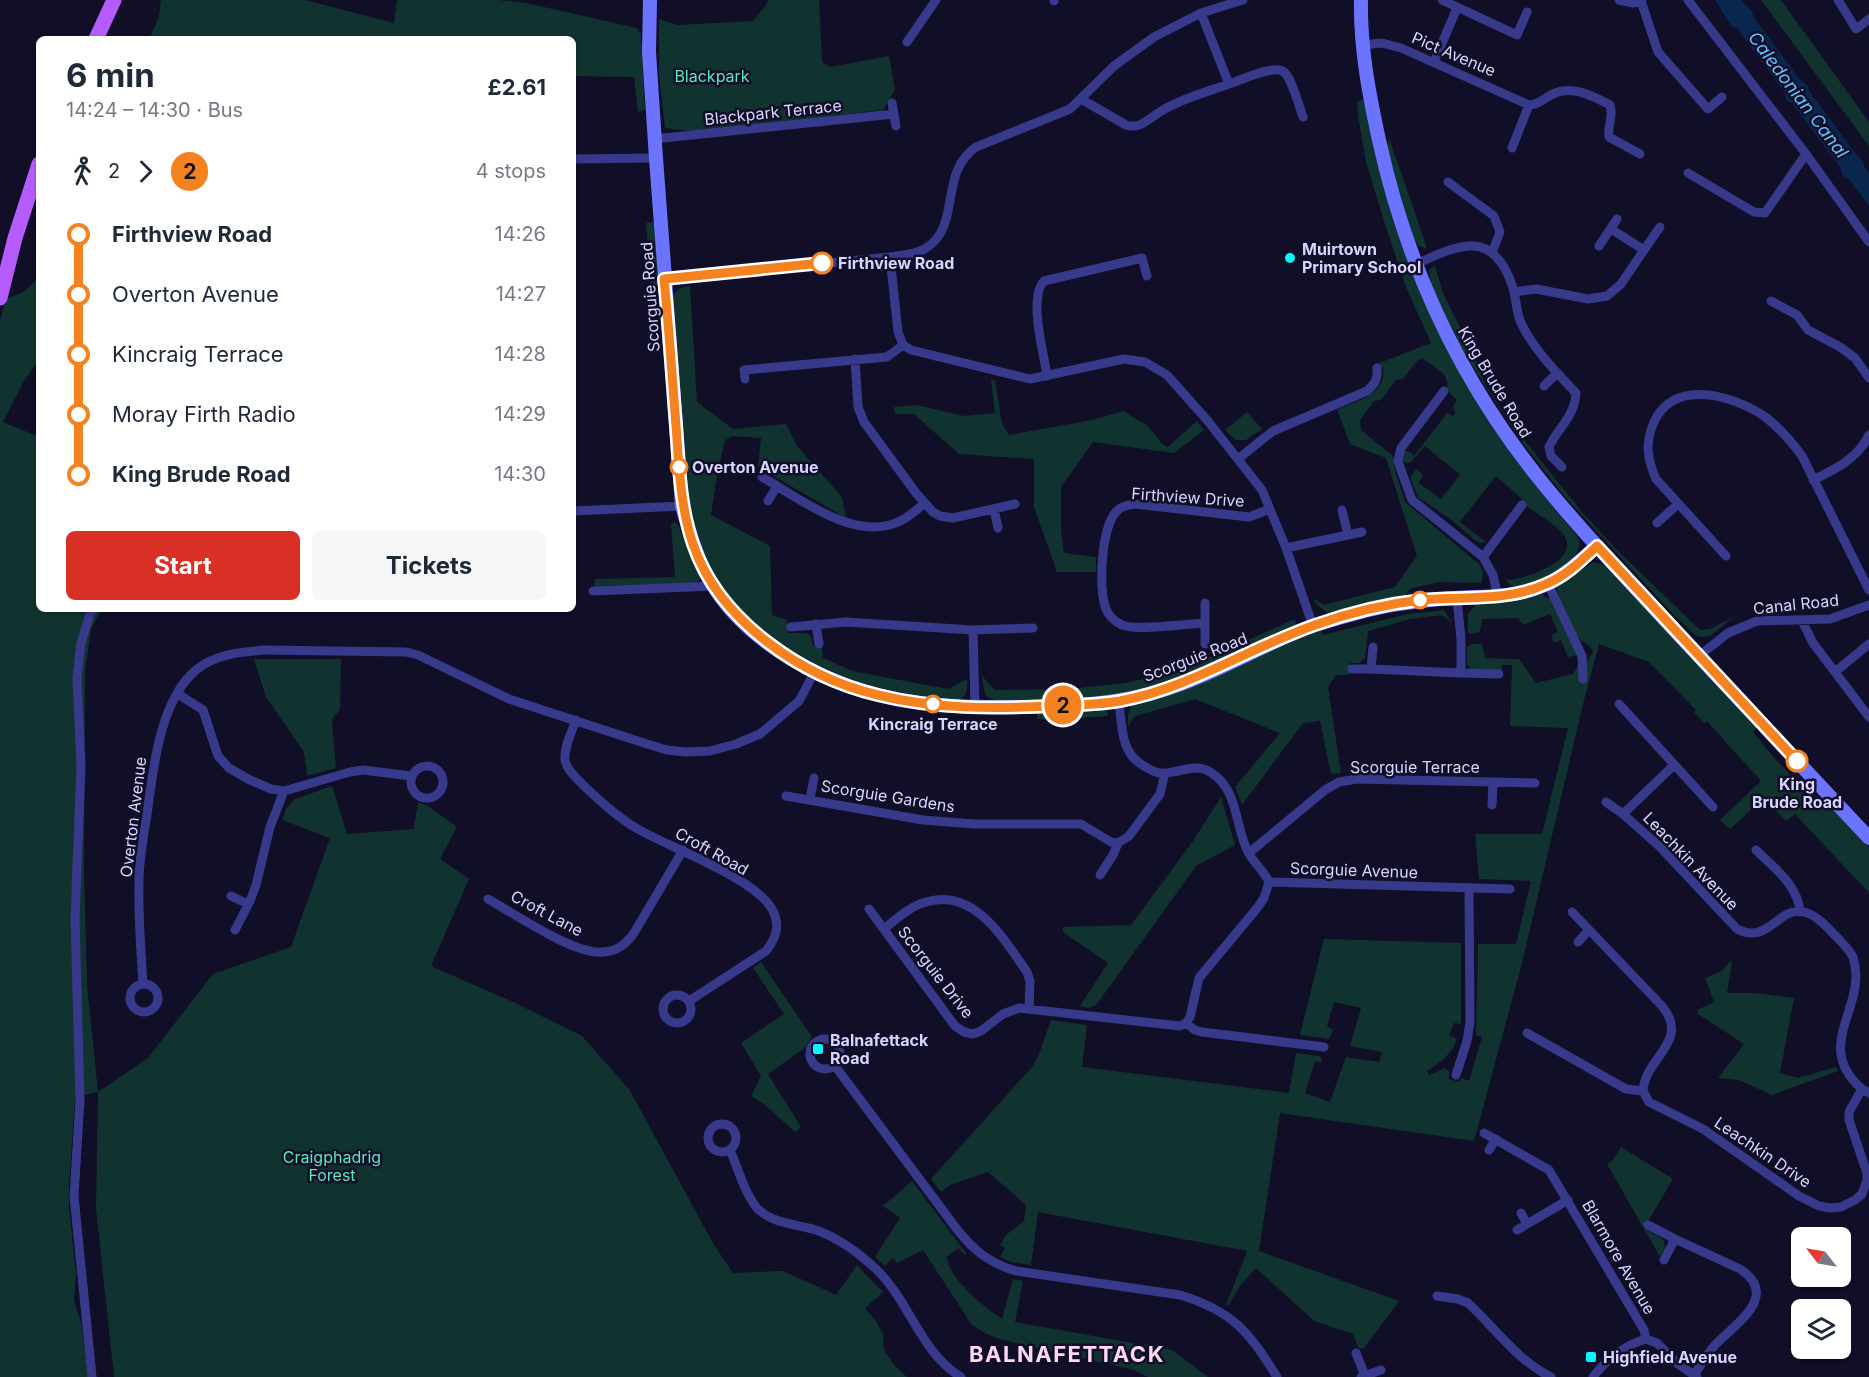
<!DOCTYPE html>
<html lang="en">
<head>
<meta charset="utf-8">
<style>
  :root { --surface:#fff; --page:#f6f6f7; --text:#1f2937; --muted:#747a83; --accent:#d93025 }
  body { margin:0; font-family:Inter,sans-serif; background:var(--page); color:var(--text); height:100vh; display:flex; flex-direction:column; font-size:22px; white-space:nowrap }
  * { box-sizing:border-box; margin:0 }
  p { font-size:20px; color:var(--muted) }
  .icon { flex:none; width:33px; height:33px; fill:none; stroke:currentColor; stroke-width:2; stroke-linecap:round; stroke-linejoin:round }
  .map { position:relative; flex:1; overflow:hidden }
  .sheet { position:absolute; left:36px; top:36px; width:540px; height:576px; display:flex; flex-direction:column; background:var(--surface); border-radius:9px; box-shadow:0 2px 4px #0004 }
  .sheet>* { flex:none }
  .badge { padding:0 12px; border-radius:20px; font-size:21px; line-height:39px }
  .needle { width:39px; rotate:301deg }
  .tools { position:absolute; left:1791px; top:1227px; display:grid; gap:12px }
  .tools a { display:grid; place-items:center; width:60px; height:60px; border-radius:9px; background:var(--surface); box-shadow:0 2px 4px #0004; font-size:30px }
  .map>.badge { position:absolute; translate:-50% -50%; box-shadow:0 0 0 3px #fff }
  .legs { display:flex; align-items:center; gap:9px; height:66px; padding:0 30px; font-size:20px }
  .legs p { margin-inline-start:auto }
  .headline { display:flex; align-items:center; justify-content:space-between; height:102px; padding:0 30px }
  h1 { font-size:33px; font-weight:700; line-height:45px }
  .cta { display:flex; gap:12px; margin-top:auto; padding:12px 30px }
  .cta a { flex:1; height:69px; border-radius:9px; background:var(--accent); color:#fff; font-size:24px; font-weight:700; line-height:69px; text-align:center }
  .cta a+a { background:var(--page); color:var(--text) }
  ul { padding:0 30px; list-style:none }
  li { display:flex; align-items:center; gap:21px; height:60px; font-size:22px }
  li i { display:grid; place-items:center; width:9px; height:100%; margin:0 8px; background:currentColor }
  li i::after { content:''; width:15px; height:15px; margin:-8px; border:4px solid; border-radius:50%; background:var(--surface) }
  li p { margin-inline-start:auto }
  li:first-child i { background:linear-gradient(#0000 50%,currentColor 0) }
  li:last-child i { background:linear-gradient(currentColor 50%,#0000 0) }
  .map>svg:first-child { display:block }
  .green { fill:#11332f }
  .water { fill:#09274c }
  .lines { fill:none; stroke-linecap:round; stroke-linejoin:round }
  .street { stroke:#373a8a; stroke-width:9 }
  .secondary { stroke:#6c74ff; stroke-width:14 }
  .primary { stroke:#b65cff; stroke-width:15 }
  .line-1-casing { stroke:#fff; stroke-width:14 }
  .line-1 { stroke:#f58220; stroke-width:9 }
  .poi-dot { fill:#01f9ff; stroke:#110e28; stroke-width:2 }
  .stop-1-dot { fill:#fff; stroke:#f58220; stroke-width:3 }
  .labels { text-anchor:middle; stroke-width:5; stroke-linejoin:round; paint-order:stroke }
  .street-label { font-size:16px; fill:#d7d5ff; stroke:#110e28 }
  .park-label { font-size:16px; fill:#5ae7b9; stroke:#110e28 }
  .poi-label { font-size:16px; font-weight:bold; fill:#d7d5ff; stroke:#110e28; text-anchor:start }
  .stop-label { font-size:16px; font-weight:bold; fill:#d7d5ff; stroke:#110e28; text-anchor:start }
  .water-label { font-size:18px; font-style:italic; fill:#63c3ff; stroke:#110e28 }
  .district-label { font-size:22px; font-weight:bold; letter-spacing:1.5px; fill:#ffd7f4; stroke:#110e28 }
</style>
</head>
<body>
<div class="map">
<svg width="1869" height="1377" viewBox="0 0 1869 1377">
  <rect width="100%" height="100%" fill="#110e28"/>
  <!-- green -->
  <path class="green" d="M161,0H305L394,23L397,0H498L526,3L637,28L641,34L645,110L638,112L634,77L573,76V39H149L159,17Z
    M768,0H819L822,62L830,67L889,56L895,90L883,110L691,131L665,128L659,75V19L677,25L753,21L767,4Z
    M1761,0H1781L1869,122V146Z
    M1364,99C1374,146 1383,195 1400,241C1439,350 1499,446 1575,533L1580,542C1577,570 1536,583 1513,588L1506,580C1525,580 1585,559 1562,533C1554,523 1532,511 1521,502L1522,499L1496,476L1460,522L1486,542L1480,543L1475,540L1450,519L1418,497L1410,478L1416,469L1423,475L1419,483L1441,499L1460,475L1425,446L1411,462L1407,463L1403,461L1404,451H1408L1414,456L1447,413L1453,416L1456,412L1452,408L1457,400L1445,389L1448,384L1444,374L1424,359L1418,360L1403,379L1396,380L1381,400L1374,401L1360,420L1361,430L1393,456L1395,471L1405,502L1479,564L1483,571L1482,583L1439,582L1409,589L1406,596L1329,614L1317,605L1313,598L1324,605L1395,587L1417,556L1386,458L1350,444L1337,409C1357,402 1387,394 1383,368L1377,364L1431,343L1406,287L1384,221L1366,162L1358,116L1357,102Z
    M1389,138L1423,236L1427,249L1419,246L1413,237L1387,149Z
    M652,222L654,224L658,284L651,286L646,223Z
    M1435,266L1443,293L1480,368L1484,382L1506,417L1581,511L1618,551L1700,630L1710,629L1735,616L1710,636L1704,637L1696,636L1674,615L1565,497L1519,438L1464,353L1431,285L1429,270Z
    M39,278V360L24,381L3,422L39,437V609H102L91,629L85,671L84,870L87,985L98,1092L148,1058L213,974L291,947L330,838L282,820L286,809L295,799L332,786L347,834L414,829L418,802L428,806L457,827L440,859L469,879L431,966L513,1002L582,1036L629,1089L714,1245L733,1273L783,1271L836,1295L857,1265L883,1292L865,1308L877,1323L883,1334L884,1350L894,1365L907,1377H114L96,1208L98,1092L75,1097L69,1185V1207L76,1273L74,1301L81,1322L88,1377H0V321L6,298L22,293Z
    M690,286L697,402L733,429L786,424L797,446L842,497L846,518L758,467L761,438L733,436L725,440L717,475L711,515L770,546L772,615L787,620L788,633H806L810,635L813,646H822L823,658L852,671L948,689L967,679C967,685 968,692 964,696C956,704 938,699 929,698C871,689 826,674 777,641C753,625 730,601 715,575C687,525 687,477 683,421C680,379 676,337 673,295L680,288Z
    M991,379L995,380L1002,424L1009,435L1092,420L1123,411L1148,426L1162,444L1168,447L1197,421L1204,430L1174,453L1093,442L1061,487V529L1064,553L1096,557V572H1057L1034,507V459L959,454L914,414H895L894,407L917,405L964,416L995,413Z
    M1247,412L1262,429L1246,440H1236L1225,430Z
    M675,522L678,525L701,579L695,583L594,586L595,579L675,577L671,524Z
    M1593,562L1605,565L1757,727L1753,732L1775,759L1817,802L1823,799L1869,848V893L1795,814L1786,821L1764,798L1730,829L1720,820L1761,781L1707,721L1704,723L1694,712L1696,710L1649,662L1599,644L1584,700L1522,963L1474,1141L1280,1113L1259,1251L1399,1301L1364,1348L1359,1349L1353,1334L1314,1321L1256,1268L1240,1286L1228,1306L1226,1305L1247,1251L1038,1212L1031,1265L1011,1262L1000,1257L1005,1248L1000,1245L1006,1235L1024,1221L1026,1205L988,1172L950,1185L941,1192L931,1179L1032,1067L1038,1057L1051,1020L1087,1025L1082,1067L1289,1093L1296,1053L1320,1056L1323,1063L1315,1061L1305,1093L1330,1102L1346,1057L1379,1062L1382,1052L1350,1046L1361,1008L1334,1002L1327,1026L1333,1030L1329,1039L1300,1035L1324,939L1461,943V1024L1454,1023L1449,1035L1457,1039C1451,1055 1441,1062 1427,1071L1429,1075L1445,1068L1449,1071V1079L1459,1082L1461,1078L1469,1081L1482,1037L1476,1035L1478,944H1516L1531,881L1479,879L1475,834H1542L1568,728L1510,726L1512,665H1502V670L1471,669L1467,664V647L1472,644H1482L1485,658L1519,659L1536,683L1573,674L1578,665L1586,663L1593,652C1590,643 1586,645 1580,639C1570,629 1560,601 1556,587Z
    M1542,594L1547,598L1550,597L1578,655L1568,657L1561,640L1554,643L1551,635L1558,632L1550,614L1523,625L1518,618L1482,619L1480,632L1471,634L1468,632V614L1475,605L1516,601Z
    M1444,610L1452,623L1442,615L1410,619L1368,631L1365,659L1359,663H1350L1349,675H1336L1328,687L1341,773L1331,774L1320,721L1303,723L1242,805L1235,787L1280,733L1195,699L1135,716L1128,726V716L1131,706L1157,698L1318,631H1321L1323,635L1408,614Z
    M1295,619L1296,625C1243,651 1185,683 1126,694C1095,700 1061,701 1029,700C1016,700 996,704 985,695L982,676L995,690L1070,689L1125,683L1157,676L1201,661Z
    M254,659H341L340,710L333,717L332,723L336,768L307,776L304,752L266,697Z
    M1101,709L1107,711L1108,716L1065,719H1037V713Z
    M1221,797L1235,845L1196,866L1097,1004L1089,1008L1080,1006L1108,963L1063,932V927L1131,925L1193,841Z
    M761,962L812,1037L806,1047L768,1074L801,1127L795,1132L764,1104L751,1096L761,1076L741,1043L784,1014L753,968Z
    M1729,962H1732L1727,993H1756L1794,998L1780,1073L1798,1078L1836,1067L1838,1071L1772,1095L1739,1080L1718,1078L1744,1044L1698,1014L1697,1010L1714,1002L1705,978L1722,971Z
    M1621,1147L1673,1179L1644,1228L1664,1240L1665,1248L1660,1257L1607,1164L1613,1160Z
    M912,1181L966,1253L965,1255L958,1248L947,1257C948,1278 985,1308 1002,1319L1013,1279L1023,1281L1015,1322L1172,1350L1208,1377H1148L1134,1370L999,1339L985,1333L972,1325L923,1250L897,1263L893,1258L885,1266L875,1257L900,1218L883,1206Z"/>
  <!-- water -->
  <path class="water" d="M1715,0H1741L1752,11L1753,16L1800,80L1808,86L1809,91L1856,154L1863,161L1864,166L1869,173V206L1848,178L1843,176L1840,167L1792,103L1787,101L1784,92L1737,28L1732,27Z"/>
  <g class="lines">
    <!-- street -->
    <path class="street" d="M1054,0V1
      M1442,0L1517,35L1527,12
      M1619,0L1633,3L1642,0
      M1688,0L1806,154L1869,242
      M1838,0L1856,29L1869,19
      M1641,1L1658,52L1708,109L1722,97
      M907,42L936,0
      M1363,45L1382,43L1401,48L1529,105C1538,105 1544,99 1551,95C1571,84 1593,96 1610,105C1614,117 1607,126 1609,137L1640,154
      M1434,62L1457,8
      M1229,84C1241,80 1274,64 1284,72C1292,79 1299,106 1303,117
      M1081,99L1126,125C1141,130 1150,117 1163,110C1183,98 1207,92 1229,84L1201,13
      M892,103L896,126
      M654,139L894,114
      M1512,148L1529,105
      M573,159L656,158
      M1688,173L1754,212L1765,213L1806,154
      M1448,182L1494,216L1500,232L1492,253
      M1599,246L1617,219
      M1644,250L1660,227
      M890,257L898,332L903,345L911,350L1030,379L1124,359L1145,362L1167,375L1207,420L1262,490L1286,548L1313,626
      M1416,264C1457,246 1492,227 1512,285C1517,298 1515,312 1522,325C1535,351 1556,372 1576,393C1575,416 1558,428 1549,447L1551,456L1562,467
      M664,279L890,257C902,255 916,255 926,248C962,226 938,173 976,147L1070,109L1114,66L1154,37L1201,13L1243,0
      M1514,292L1536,289L1588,299L1607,296L1621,284L1644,250L1611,229
      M1771,301L1797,315L1808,330L1840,347L1855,358L1869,378
      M855,359L858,407L864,422L916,493L933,512L940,516L953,518L1015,504
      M1047,376C1044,354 1028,298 1044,281L1142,258L1147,276
      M745,379L744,370L887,357L903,345
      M1544,386L1557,373
      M1444,391L1401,448L1398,461L1401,470L1412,500L1483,557L1493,575L1498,597
      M1238,459L1273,431L1367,391C1375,384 1378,379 1377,368
      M762,477C799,498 854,542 898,522C908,518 916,510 925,503
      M1813,480C1836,469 1858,458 1869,435
      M768,501L777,486
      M994,509L998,528
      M1342,510L1348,535
      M573,511L682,506
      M1657,523L1678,504
      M1286,548L1362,532
      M1726,556L1656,479C1647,459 1645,442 1654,422C1674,378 1732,395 1764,416C1779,427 1791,441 1802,456L1869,590
      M1483,557L1522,505
      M1548,584L1582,656L1583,679
      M593,591L713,586
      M1205,603V623
      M1802,621L1813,643L1869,717
      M816,624L819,644
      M791,627L846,622L973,630L975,707
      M973,630L1033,628
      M1205,644V623C1188,624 1135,631 1122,625C1115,622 1108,615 1106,609C1098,589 1101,524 1118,510C1123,505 1129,505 1135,504L1249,517L1270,509
      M1373,647L1371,669L1461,673V639L1457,598
      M1699,656L1728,633L1757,621L1830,619L1869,605
      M1352,669H1371
      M1835,672L1869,644
      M1461,673L1499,674
      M178,694L203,710L218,756L229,768L248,779L271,789L284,791L350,772L363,770L411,776
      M1119,701C1122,725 1120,753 1144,766C1150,770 1158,774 1165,773C1186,772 1197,760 1217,777C1238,795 1236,829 1248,852C1254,863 1264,871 1269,882
      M1619,704L1713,807
      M576,720C572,731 564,747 565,759C566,770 577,778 583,785C600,801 616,816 636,828C668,847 755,878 772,909C781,925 776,938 766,951L689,1001
      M1674,765L1623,814L1660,847L1737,929C1777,950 1782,880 1829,929C1837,938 1847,946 1853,957C1869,1007 1811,1045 1862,1089
      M411 782a16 16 0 1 1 32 0a16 16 0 1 1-32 0Z
      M786,796L923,820L974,824H1081L1111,842L1118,843L1129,836L1160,794L1165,773
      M810,799L814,778
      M1606,802L1623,814
      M1492,805L1493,783
      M1756,850C1774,868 1798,885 1800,912
      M1249,853L1325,790L1339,782L1357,779L1535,783
      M1100,875L1113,855L1118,843
      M1269,882L1510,889
      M231,896L248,904
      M488,899C515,914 574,955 603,952C618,951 626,944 634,933L683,850
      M869,909L955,1026L964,1032L973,1034L981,1031L1003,1014L1019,1008L1180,1026L1186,1023L1190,1017L1199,978L1258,907L1264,898L1269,882
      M1572,912L1662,1006C1691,1042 1645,1057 1643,1091
      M884,929C896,919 908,908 923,903C973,885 1003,938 1027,972L1030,981L1029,1008
      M235,930L250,901L256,885L270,827L284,791
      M1578,942L1589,930
      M130 998a14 14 0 1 1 28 0a14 14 0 1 1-28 0Z
      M143,984C141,950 138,916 139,883C139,860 143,837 147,815C153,771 159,701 196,670C215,654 241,652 265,650L406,652L418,655L509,699L644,743L667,750L685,752L710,751L736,744L760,734L799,701L815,671
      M663 1009a14 14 0 1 1 28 0a14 14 0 1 1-28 0Z
      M1186,1023L1195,1030L1202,1032L1324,1047
      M1527,1033L1626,1089L1643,1091L1649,1102L1703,1129L1799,1196L1819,1206L1830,1208L1841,1207L1855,1200L1862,1194L1867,1180V1173L1849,1120V1112L1862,1089L1869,1093
      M810 1054a15 15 0 1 1 30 0a15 15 0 1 1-30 0Z
      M835,1066L956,1228C973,1250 989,1263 1016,1271L1180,1295C1233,1311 1249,1332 1277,1377
      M1456,1075L1467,1041L1470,1022L1469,888
      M708 1138a14 14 0 1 1 28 0a14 14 0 1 1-28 0Z
      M1484,1133L1549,1170L1644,1330L1646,1339
      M730,1150C738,1168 744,1192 757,1208C772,1224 797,1224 816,1230C839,1238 860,1254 877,1270C910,1302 920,1352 961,1377
      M1489,1150L1496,1139
      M1521,1213L1527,1224
      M1648,1225L1675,1239
      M1517,1230L1568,1200
      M1664,1260L1675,1239L1740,1269C1781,1296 1735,1324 1715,1345C1707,1354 1701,1365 1694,1375
      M1437,1296L1458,1299L1468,1303C1495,1328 1518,1361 1551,1377
      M1646,1339L1657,1343L1678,1364L1697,1377
      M1356,1353L1365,1376
      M92,1377L74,1196L80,1100L75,918L81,765L77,678L81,643L90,614L93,609
      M1361,1377L1381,1370
      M1593,1377C1605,1361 1626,1344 1646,1339"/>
    <!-- secondary -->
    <path class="secondary" d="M650,0L649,52L656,158L682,506C690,533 697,560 712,584C746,640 815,679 878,695C920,706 964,707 1008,707C1060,707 1113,706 1163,690C1215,674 1261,645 1312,626C1327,621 1342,617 1357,613C1389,604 1422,600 1455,598C1486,596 1518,598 1547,584C1566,575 1582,559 1597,546
      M1361,0C1360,47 1369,94 1379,140C1406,263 1459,378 1537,476C1577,527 1622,573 1665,620C1733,693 1801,765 1869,838"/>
    <!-- primary -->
    <path class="primary" d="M96,39L114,0
      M0,298L15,238L39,164"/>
  </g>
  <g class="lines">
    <defs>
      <path id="line-1" d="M822,263L664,279C669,327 672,376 676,425C679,465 680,506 693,544C719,621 802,677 878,695C934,709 993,709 1050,706C1073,705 1097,705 1120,701C1190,688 1249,648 1315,625C1349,613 1385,604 1421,600C1463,596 1507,602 1546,584C1566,576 1582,560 1597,546L1797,761"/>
    </defs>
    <!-- line-1 casing -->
    <use href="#line-1" class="line-1-casing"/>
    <!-- line-1 -->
    <use href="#line-1" class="line-1"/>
  </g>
  <!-- markers -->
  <g class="poi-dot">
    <circle cx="1290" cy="258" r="6"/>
    <rect x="812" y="1043" width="12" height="12" rx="3"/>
    <rect x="1585" y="1351" width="12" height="12" rx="3"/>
  </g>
  <g class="stop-1-dot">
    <circle cx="822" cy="263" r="10"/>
    <circle cx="679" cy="467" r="8"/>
    <circle cx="1420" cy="600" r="8"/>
    <circle cx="933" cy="704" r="8"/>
    <circle cx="1797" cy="761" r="10"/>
  </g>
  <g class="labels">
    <!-- street labels -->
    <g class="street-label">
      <text transform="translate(1454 54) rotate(23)" y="6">Pict Avenue</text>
      <text transform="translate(773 112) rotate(-6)" y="6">Blackpark Terrace</text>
      <text transform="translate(650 297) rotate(-94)" y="6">Scorguie Road</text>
      <text transform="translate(1495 382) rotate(59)" y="6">King Brude Road</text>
      <text transform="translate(1188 497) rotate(4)" y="6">Firthview Drive</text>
      <text transform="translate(1796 604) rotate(-6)" y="6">Canal Road</text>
      <text transform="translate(1195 657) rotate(-21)" y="6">Scorguie Road</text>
      <text x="1415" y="773">Scorguie Terrace</text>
      <text transform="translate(888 796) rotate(9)" y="6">Scorguie Gardens</text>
      <text transform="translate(133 817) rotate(-83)" y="6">Overton Avenue</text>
      <text transform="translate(712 851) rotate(29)" y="6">Croft Road</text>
      <text transform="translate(1691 861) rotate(46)" y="6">Leachkin Avenue</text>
      <text transform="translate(1354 870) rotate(2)" y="6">Scorguie Avenue</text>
      <text transform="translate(547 913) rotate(28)" y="6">Croft Lane</text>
      <text transform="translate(936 972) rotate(52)" y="6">Scorguie Drive</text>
      <text transform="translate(1763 1152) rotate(34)" y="6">Leachkin Drive</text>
      <text transform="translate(1619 1257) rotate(60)" y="6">Blarmore Avenue</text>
    </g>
    <!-- park labels -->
    <g class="park-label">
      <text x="712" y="82">Blackpark</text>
      <text x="332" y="1163">Craigphadrig<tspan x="332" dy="18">Forest</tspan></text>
    </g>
    <!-- poi labels -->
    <g class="poi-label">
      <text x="1302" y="255">Muirtown<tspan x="1302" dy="18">Primary School</tspan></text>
      <text x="830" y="1046">Balnafettack<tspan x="830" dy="18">Road</tspan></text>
      <text x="1603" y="1363">Highfield Avenue</text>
    </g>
    <!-- stop labels -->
    <g class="stop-label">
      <text x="838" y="269">Firthview Road</text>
      <text x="692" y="473">Overton Avenue</text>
      <text x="933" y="730" text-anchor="middle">Kincraig Terrace</text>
      <text x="1797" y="790" text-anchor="middle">King<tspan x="1797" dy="18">Brude Road</tspan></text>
    </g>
    <!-- water labels -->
    <g class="water-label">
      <text transform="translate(1798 95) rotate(53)" y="6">Caledonian Canal</text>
    </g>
    <!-- district labels -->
    <g class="district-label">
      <text x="1067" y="1362">BALNAFETTACK</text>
    </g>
  </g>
</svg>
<div class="tools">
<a><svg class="needle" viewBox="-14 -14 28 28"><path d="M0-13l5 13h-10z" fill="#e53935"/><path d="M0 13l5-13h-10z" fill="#747a83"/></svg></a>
<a><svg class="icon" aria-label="layers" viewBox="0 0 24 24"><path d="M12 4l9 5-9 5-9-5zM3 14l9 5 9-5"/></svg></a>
</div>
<b class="badge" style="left:1063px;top:705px;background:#f58220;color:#111">2</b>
<section class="sheet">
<div class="headline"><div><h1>6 min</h1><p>14:24 – 14:30 · Bus</p></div><b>£2.61</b></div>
<div class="legs"><svg class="icon" aria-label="walk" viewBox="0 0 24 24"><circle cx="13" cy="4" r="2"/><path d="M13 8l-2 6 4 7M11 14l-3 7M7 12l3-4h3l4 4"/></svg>2<svg class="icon" aria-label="forward" viewBox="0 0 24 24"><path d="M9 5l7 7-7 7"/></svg><b class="badge" style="background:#f58220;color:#111">2</b><p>4 stops</p></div>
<ul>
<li><i style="color:#f58220"></i><b>Firthview Road</b><p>14:26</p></li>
<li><i style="color:#f58220"></i><span>Overton Avenue</span><p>14:27</p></li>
<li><i style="color:#f58220"></i><span>Kincraig Terrace</span><p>14:28</p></li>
<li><i style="color:#f58220"></i><span>Moray Firth Radio</span><p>14:29</p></li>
<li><i style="color:#f58220"></i><b>King Brude Road</b><p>14:30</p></li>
</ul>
<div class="cta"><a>Start</a><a>Tickets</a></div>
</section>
</div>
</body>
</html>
